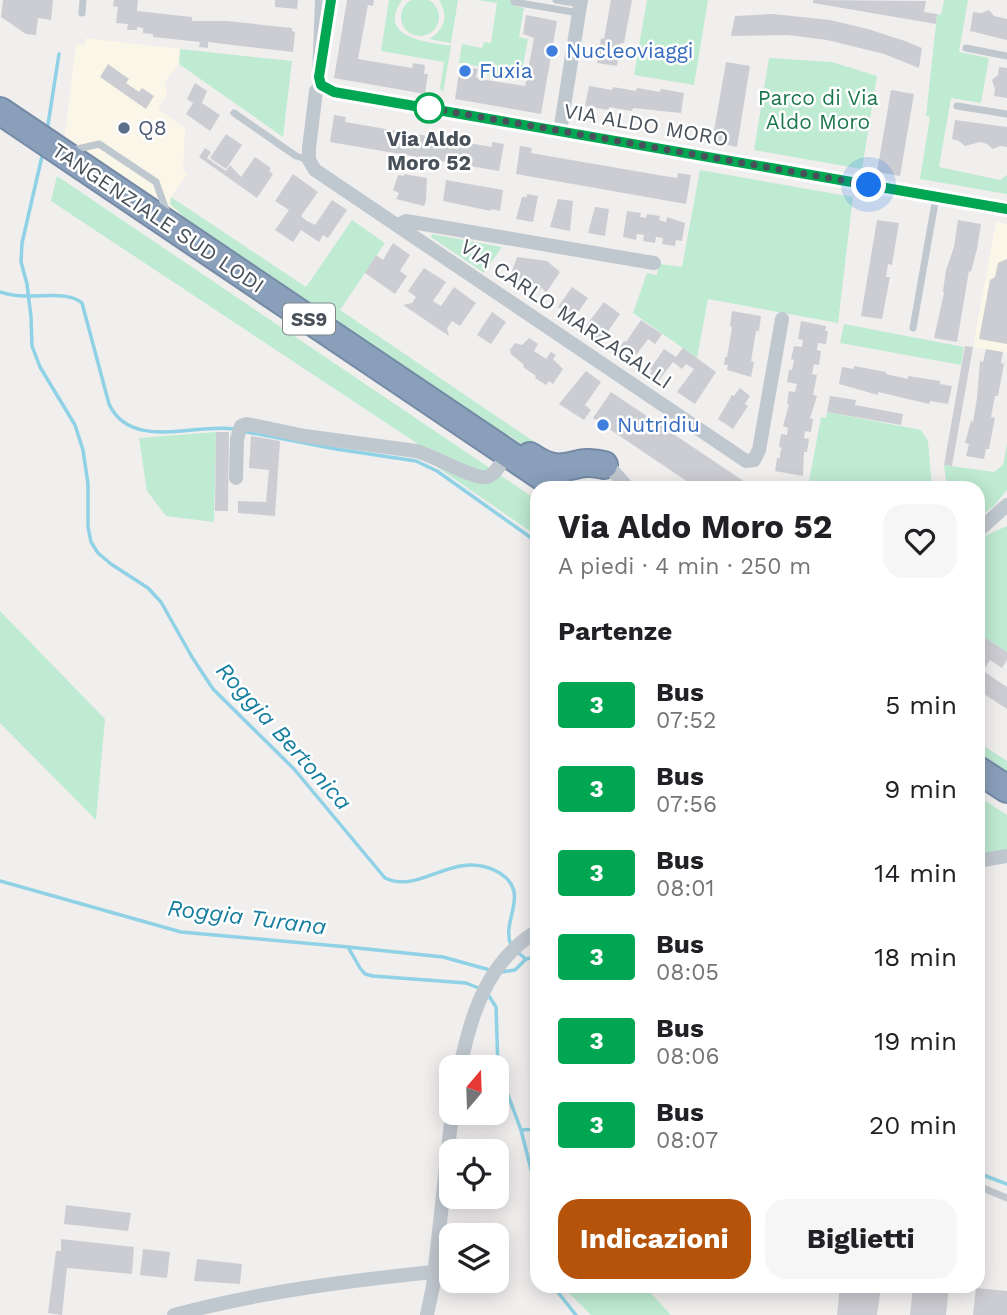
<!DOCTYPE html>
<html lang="it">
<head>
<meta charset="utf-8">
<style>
  :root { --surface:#fff; --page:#f6f6f6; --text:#202124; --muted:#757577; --accent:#b45309 }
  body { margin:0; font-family:"Work Sans",sans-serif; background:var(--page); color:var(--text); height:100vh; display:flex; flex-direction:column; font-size:26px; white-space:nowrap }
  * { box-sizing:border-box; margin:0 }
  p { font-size:23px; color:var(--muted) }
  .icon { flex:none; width:38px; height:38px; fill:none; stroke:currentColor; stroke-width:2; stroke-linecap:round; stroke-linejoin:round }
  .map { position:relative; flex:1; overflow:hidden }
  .details { position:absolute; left:530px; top:481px; width:455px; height:812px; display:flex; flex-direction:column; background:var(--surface); border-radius:21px; box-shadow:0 4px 18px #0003 }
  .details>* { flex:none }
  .badge { padding:0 14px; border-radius:5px; font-size:24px; line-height:46px }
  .needle { width:46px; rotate:19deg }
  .tools { position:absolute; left:439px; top:1055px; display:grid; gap:14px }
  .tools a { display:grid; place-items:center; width:70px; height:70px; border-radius:14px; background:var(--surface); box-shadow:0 4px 18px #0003; font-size:35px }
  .you { position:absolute; width:35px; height:35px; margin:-18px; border:5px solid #fff; border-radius:50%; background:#1a73e8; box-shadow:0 0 0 10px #1a73e833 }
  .map>.badge { position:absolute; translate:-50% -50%; box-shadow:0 0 0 4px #fff }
  h2 { padding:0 28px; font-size:26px; line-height:63px }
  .round { display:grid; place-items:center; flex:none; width:74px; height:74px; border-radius:21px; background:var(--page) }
  .head { display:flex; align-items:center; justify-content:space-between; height:119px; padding:0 28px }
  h1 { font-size:33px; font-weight:700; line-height:52px }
  .cta { display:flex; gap:14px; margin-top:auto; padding:14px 28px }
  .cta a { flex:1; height:80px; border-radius:21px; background:var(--accent); color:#fff; font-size:28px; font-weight:700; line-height:80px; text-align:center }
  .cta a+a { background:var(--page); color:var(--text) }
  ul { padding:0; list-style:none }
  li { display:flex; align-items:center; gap:21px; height:84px; padding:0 28px }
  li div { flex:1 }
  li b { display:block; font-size:26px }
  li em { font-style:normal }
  li .badge { min-width:77px; font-weight:700; text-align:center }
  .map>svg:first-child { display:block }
  .commercial { fill:#faf6e8 }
  .green { fill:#bfebd2 }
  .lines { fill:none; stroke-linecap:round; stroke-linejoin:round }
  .stream { stroke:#8fd1e5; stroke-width:3.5 }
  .building { fill:#cccdd2 }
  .highway-casing { stroke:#748aa5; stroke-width:30 }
  .lane { stroke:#c0c8cf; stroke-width:7 }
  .street { stroke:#c0c8cf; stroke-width:14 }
  .highway { stroke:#899fba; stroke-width:26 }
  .line-casing { stroke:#fff; stroke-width:16 }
  .line { stroke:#00a651; stroke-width:10 }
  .walk { stroke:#48515a; stroke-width:7; stroke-dasharray:0 12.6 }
  .shop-dot { fill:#3f7fe0; stroke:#fff; stroke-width:2.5 }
  .stop-dot { fill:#fff; stroke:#00a651; stroke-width:3.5 }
  .service-dot { fill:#5c6f8a; stroke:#fff; stroke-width:2.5 }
  .labels { text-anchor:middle; stroke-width:5; stroke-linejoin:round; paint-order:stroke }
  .shield { fill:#fff; stroke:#7f858c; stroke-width:2 }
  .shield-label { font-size:19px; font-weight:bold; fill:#48515a }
  .shop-label { font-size:21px; fill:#366cbe; stroke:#fff; text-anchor:start }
  .park-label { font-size:21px; fill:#1d764c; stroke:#fff }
  .street-label { font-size:21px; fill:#48515a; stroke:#fff }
  .service-label { font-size:21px; fill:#4e5e75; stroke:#fff; text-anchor:start }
  .stop-label { font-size:21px; font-weight:bold; fill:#48515a; stroke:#fff }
  .water-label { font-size:23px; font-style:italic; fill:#167e9e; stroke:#fff }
</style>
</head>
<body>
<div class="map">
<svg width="1007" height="1315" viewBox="0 0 1007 1315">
  <rect width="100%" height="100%" fill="#f1eeee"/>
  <!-- commercial -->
  <path class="commercial" d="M86,38L180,49L179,64L165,82L167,95L158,109L185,128L183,170L188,173L171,197L170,204L198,230L60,143L65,134L76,44L84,45Z
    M996,222L1007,224V353L973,347Z"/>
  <!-- green -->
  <path class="green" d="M401 17a19 19 0 1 1 38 0a19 19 0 1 1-38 0Z
    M389,0H402C376,38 427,42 451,46L443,93L440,88L444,62L381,51Z
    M439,0H458L451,43L429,39C445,29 449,16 439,0Z
    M477,0H515L514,6L524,8L519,37L528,39L520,81L481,74L482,67L459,63L462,44L482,48L484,42L491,43L497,3Z
    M647,0H708L694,85L634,75Z
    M944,0H968L959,52L989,58L981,103L951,98L939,167L1000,180L1007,175V194L920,179L930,117L926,116L936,24L937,14L941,15Z
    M180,49L292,61L283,137L179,64Z
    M769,58L832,62L877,76L862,169L754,150Z
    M700,170L853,197L838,323L708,299L697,358L633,313L647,273L657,275L659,264L682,267Z
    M57,176L537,500V536L424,458L418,444L51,201Z
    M171,197L306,287L352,220L385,243L340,310L558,458H541L510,436L497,431L196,228L170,204Z
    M432,234L502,247L484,273L431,237Z
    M844,324L964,347L961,365L840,343Z
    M827,412L921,430L928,441L932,488L808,487L821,417L826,418Z
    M216,432L214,522L166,516L147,491L139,438Z
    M1007,444V490L994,506L978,518V488H947L944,465L994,472L1003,465Z
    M1007,526V652L978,633V615L983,608L978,604V539Z
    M0,611L105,719L96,820L0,723Z
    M978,742L1007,761V778L978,758Z
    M978,796L1007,815V851L978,855Z
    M562,1286H644L671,1315H591Z"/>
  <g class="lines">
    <!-- stream -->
    <path class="stream" d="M47,131L59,54
      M43,152L22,243L21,262L27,284L31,317L32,346L40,367L75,425L83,450L88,484V527L91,542L98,553L111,564L148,588L161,602L192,657L213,689L294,769L385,878C420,895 453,849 496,871C534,891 500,920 511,945
      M0,292C26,302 65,288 82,303L109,404C131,451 194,423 234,429
      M242,431L336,449L416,461L437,471L537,542
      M0,881L181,932L348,947L360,968L365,974L373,976L466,983L481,989
      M348,947L443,957L490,970
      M516,951L526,959L537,957
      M501,972L515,970L526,959
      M487,993L496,1007L498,1068L521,1130L537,1129
      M521,1130L537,1193
      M978,1173L1007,1184
      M553,1286L576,1315"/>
  </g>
  <!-- building -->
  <path class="building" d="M3,0H53L51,20L38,18L36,35L26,34L1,17Z
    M114,0H138L137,11L192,17V21H227L292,28V31L295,32L293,52L208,42V48L199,47L200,42L153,37V34L143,33V28L137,27V30H127L128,24L116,23L118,7L113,6Z
    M275,0H298L297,9L275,7Z
    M347,0H374L373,6L368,5L358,59L412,68L413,63L425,65L424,74H428L425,94L334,78Z
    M611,0H632L624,43H621L617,66L597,63L601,38L604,39Z
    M813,0L926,1L924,12L937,14L936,24L813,3Z
    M989,10L994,16L1007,19V40L970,31L973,12L982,13Z
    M773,14L830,20L868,29L905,41L922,48L919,68L884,54L827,40L788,35L731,36L735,16Z
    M526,15L557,21L541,114L455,99L460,66L478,69L476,77L480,79L525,86L534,38L523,34Z
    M726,62L750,66L737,147L712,142Z
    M108,64L129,79L126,83L139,92L142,88L154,96L146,109L100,77Z
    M999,67L1007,68V98L994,96L995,89L992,80L998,75Z
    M195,83L207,91L202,103L220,115L210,131L186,114L193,103L187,99Z
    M589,86L612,90L613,87L636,91L637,88L660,92L661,89L684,93L681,113L633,108L632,111L609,107V110L585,106Z
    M891,90L914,94L900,176L877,172Z
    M334,115L346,117L345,122L492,147V142L504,144L499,171L330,142Z
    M955,120L1007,127V147L1000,146L993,149L987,144L980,142L965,146L959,141L952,139Z
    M226,134L242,145L226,169L210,158Z
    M520,146L532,148L531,153L664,176L677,178L678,173L691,175L686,204L516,174Z
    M205,148L211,152L207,158L226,171L230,165L241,177L255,157L271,168L269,171L273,174L257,198L199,157Z
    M293,174L318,192L301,216L307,221L315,225L332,200L347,210L328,238L323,235L319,242L301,230L293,242L275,230L289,210L275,201Z
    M404,174L427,178L426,201L424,206L396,199L399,193L393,190L398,175L404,176Z
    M446,180L503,190L500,211L491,209V211L443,201Z
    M527,194L538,196L533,222L516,219L522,197H527Z
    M558,199L573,201L570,231L550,227Z
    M595,207L609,209L605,236L588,233Z
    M627,211L641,213L640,217L646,218L647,214L660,216L659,220L666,222L667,217L685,223L682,241L676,240L675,246L662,244L663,238L656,237L655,243L643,241L644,235L637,234L636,240L623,237Z
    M877,220L899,223L892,265L888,264L886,277H890L882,319L861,316Z
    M958,220L981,224L977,249L971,272L969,271L957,342L934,338L944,293L943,291L946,270L954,247Z
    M393,243L410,255L400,271L407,276L395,294L365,273L376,255L383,260Z
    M517,257L547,261L560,272L546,293L542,288L533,292L531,286L523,287L511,274Z
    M1007,259V344L979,339L990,280L995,277L998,263Z
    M424,268L446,282L433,301L441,306L454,287L476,303L460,326L452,321L447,328L449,336L403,305L412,303L416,297L408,291Z
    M572,287L588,298L574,318L558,307Z
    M604,302L620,314L600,343L582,331Z
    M732,311L761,316L759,331H756L751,361L754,362L751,377L727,370L728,365H724L725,357H727L732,327L730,326Z
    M492,312L506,322L491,344L477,335Z
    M641,320L662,334L655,344L648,339L636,355L632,353L630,356L619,349L624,341L626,342Z
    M801,321L826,326L825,331H828L826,344L818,343L817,350L821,351L819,365L814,364L812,374L817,375L813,395L817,396L810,418L813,419L811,432L805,431L804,438L809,439L807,452H804L803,476L775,471L777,458H780V453L782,448L779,447L781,434L787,435L788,428L783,426L789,404H787L789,391L795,392L797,384L787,382L789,370H792L794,360L791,359L794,346L802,347L803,340L798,339Z
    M529,338L538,344L534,351L546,359L551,352L556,355L553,359L563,369L553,384L549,381L546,385L535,378L536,376L523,367L524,365L511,354L510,350L515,343L522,345Z
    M965,346L973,347L952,466L944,465Z
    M683,348L716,372L695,404L677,392L694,369L686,364L682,369L673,362L659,380L650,374L652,371L650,369L664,349L676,357Z
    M986,349L1003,352L1001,363L1004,364L998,396H995L991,417L995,418L989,449H986L984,459L966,456L969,444L965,443L971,421L973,422L977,398L980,361L983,362Z
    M854,366L886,372V374L908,379V376L940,381V384L952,386L948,404L930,401L929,404L878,392V395L839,384L842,367L854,369Z
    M586,371L601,382L585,405L591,410L584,420L559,404Z
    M740,388L750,396L745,404L748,406L733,429L718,419L732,395L734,396Z
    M611,392L669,431L754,488H697L688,482L593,418Z
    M830,396L856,400L855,405L903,414L901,425L827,412Z
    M216,432H229L228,511H215Z
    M251,436L280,441L275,516L238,513V501L266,502L269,470L249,468Z
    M978,633L1007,652V660L1002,668L990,660L983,671L1007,687V709L978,690Z
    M66,1205L131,1213L128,1231L64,1224Z
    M61,1239L134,1247L132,1274L67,1268L62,1315L48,1313L56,1251H61Z
    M143,1249L170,1252L167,1278L140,1275Z
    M197,1259L242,1264L240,1284L194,1281Z
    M840,1286H881L877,1315H837Z
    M913,1286H949L946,1315H910Z
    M976,1288L1007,1291V1315H973Z"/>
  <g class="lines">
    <defs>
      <path id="highway" d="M0,111L559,488
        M530,456C566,481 571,456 604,465
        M978,770L1007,789"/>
    </defs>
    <!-- highway casing -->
    <use href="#highway" class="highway-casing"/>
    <!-- lane -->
    <path class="lane" d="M556,0L580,4
      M514,2L579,13
      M82,13L83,0
      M966,48L1007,56
      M957,106L1007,114
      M234,113L296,156L309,160
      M73,150L99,144L156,182L167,213
      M913,328L936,197
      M978,1186L1007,1198"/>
    <!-- street -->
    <path class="street" d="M322,0L319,77L321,85L316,91L309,148V160L315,170L746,461L754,460L759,450L782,319
      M321,85L334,92L1007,209
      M560,131L581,0
      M398,225L406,221L654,263
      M604,465L614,472L628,488
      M236,478L237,439L241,426L247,424L305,436L416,451C433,455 474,480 487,477C493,475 496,471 500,465
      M978,531L1007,505
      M978,861L1007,856
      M460,1068C471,1013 488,961 537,931
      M174,1315C259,1292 346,1281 433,1272
      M427,1315L433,1286L452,1113"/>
    <!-- highway -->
    <use href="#highway" class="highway"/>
  </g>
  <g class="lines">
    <defs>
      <path id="line" d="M331,0L319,77L321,85L334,92L1007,209"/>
    </defs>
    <!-- line casing -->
    <use href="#line" class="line-casing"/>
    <!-- line -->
    <use href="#line" class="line"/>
    <!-- walk -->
    <path class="walk" d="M429,108L424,107L869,185"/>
  </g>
  <!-- markers -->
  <g class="shop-dot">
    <circle cx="552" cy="51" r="7"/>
    <circle cx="465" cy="71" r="7"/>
    <circle cx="603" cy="425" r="7"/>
  </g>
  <circle class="stop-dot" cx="429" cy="108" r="14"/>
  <circle class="service-dot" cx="124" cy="128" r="7"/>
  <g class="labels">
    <!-- shield labels -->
    <rect class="shield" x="283" y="303.5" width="52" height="31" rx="5"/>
    <g class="shield-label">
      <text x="309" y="326">SS9</text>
    </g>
    <!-- shop labels -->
    <g class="shop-label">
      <text x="566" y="58">Nucleoviaggi</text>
      <text x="479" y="78">Fuxia</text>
      <text x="617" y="432">Nutridiu</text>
    </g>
    <!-- park labels -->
    <g class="park-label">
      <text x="818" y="105">Parco di Via<tspan x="818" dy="24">Aldo Moro</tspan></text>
    </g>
    <!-- street labels -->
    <g class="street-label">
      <text transform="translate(646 125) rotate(10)" y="7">VIA ALDO MORO</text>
      <text transform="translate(158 218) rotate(34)" y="7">TANGENZIALE SUD LODI</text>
      <text transform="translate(566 314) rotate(34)" y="7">VIA CARLO MARZAGALLI</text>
    </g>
    <!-- service labels -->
    <g class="service-label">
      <text x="138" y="135">Q8</text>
    </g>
    <!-- stop labels -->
    <g class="stop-label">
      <text x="429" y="146">Via Aldo<tspan x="429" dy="24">Moro 52</tspan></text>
    </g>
    <!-- water labels -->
    <g class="water-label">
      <text transform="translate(284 736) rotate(48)" y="8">Roggia Bertonica</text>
      <text transform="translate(247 917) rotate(7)" y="8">Roggia Turana</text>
    </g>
  </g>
</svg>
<div class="tools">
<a><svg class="needle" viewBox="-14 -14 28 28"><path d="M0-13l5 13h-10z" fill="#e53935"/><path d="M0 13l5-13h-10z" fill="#757577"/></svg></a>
<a><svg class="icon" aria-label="locate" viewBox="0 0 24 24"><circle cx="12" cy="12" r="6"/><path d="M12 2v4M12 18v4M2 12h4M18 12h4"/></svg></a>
<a><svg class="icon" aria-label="layers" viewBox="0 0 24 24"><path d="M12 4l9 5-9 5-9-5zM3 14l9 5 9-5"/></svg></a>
</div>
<div class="you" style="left:869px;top:185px"></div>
<section class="details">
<div class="head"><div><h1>Via Aldo Moro 52</h1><p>A piedi · 4 min · 250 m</p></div><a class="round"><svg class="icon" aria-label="heart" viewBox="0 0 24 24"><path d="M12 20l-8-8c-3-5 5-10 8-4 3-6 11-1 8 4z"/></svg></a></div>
<h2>Partenze</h2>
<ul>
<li><span class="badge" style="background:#00a651;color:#fff">3</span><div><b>Bus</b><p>07:52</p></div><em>5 min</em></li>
<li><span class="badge" style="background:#00a651;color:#fff">3</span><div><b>Bus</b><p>07:56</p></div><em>9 min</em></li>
<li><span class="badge" style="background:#00a651;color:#fff">3</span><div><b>Bus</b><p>08:01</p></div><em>14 min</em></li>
<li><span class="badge" style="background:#00a651;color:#fff">3</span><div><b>Bus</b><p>08:05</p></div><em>18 min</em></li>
<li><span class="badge" style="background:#00a651;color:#fff">3</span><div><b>Bus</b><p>08:06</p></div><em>19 min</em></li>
<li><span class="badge" style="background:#00a651;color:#fff">3</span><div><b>Bus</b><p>08:07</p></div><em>20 min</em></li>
</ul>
<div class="cta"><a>Indicazioni</a><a>Biglietti</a></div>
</section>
</div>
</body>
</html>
